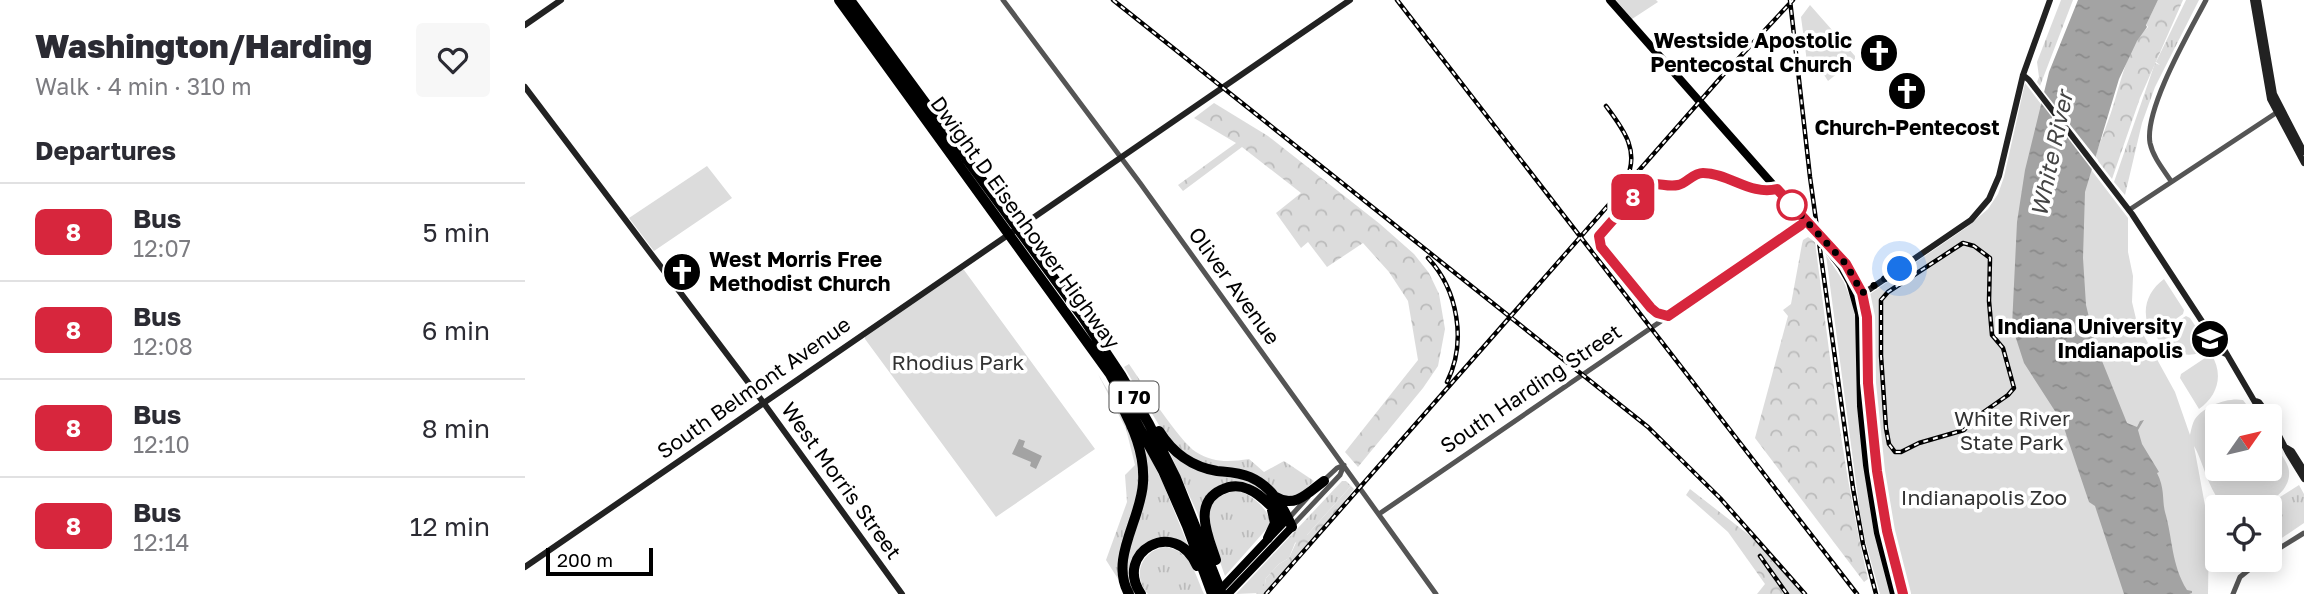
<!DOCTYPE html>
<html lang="en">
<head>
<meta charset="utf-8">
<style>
  :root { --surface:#fff; --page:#f7f7f7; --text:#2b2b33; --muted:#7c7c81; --line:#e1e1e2 }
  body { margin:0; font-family:"Golos Text",sans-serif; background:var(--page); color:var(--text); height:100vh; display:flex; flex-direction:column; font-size:26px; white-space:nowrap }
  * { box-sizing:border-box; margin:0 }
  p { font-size:23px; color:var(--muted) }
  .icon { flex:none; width:38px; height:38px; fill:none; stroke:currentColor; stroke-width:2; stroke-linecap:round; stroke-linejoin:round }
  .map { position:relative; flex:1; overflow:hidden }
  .panel { display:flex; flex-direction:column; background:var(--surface); width:525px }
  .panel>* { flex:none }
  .badge { padding:0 14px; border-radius:10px; font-size:24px; line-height:46px }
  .needle { width:46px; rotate:56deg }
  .controls { position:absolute; left:1680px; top:404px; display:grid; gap:14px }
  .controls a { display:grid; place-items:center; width:77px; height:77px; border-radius:7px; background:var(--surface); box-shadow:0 4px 18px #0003; font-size:35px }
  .scale { position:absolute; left:21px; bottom:18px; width:107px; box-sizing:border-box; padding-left:7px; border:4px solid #000; border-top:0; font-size:19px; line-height:24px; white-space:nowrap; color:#000; -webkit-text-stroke:5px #fff; paint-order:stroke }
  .you { position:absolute; width:35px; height:35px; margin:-18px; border:5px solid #fff; border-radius:50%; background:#1a73e8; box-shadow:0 0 0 10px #1a73e833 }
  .map>.badge { position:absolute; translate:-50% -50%; box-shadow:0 0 0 4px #fff }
  h2 { padding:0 35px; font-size:26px; line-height:63px }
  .round { display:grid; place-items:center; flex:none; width:74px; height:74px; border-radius:7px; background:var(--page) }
  .summary { display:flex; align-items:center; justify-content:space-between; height:119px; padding:0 35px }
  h1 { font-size:33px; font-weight:800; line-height:52px }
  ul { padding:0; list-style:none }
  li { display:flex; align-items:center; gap:21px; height:98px; padding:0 35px; border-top:2px solid var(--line) }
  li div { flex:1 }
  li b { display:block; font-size:26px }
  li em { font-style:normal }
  li .badge { min-width:77px; font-weight:700; text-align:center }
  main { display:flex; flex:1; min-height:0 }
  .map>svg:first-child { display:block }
  .grass { fill:url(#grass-tufts) }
  .forest { fill:url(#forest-crowns) }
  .park { fill:#dcdcdc }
  .water { fill:url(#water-ripples) }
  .pier { fill:#fff }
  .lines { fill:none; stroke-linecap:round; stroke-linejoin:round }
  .tertiary { stroke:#555; stroke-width:5 }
  .secondary { stroke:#222; stroke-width:6 }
  .primary { stroke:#000; stroke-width:8 }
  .motorway { stroke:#000; stroke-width:10 }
  .rail-casing { stroke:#000; stroke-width:4.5 }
  .rail { stroke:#fff; stroke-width:2; stroke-dasharray:5; stroke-linecap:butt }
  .line-casing { stroke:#fff; stroke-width:16 }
  .line { stroke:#d7263d; stroke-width:10 }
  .walk { stroke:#000; stroke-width:7; stroke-dasharray:0 12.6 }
  .stop-dot { fill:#fff; stroke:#d7263d; stroke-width:3.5 }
  .labels { text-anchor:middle; stroke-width:7; stroke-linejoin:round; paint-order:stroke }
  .shield { fill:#fff; stroke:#4c4c4c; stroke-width:2 }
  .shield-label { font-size:19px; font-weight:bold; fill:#000 }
  .poi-label { font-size:21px; font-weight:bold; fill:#000; stroke:#fff; text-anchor:end }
  .street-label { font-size:21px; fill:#000; stroke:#fff }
  .park-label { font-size:21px; fill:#333; stroke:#fff }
  .water-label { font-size:23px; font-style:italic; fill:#444; stroke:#fff }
</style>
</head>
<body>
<main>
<section class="panel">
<div class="summary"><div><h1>Washington/Harding</h1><p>Walk · 4 min · 310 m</p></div><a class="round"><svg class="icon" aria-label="heart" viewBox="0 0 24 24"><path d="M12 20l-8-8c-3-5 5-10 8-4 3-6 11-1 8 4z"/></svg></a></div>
<h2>Departures</h2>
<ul>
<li><span class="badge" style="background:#d7263d;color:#fff">8</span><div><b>Bus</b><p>12:07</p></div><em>5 min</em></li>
<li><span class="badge" style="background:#d7263d;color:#fff">8</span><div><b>Bus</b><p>12:08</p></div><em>6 min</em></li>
<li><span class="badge" style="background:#d7263d;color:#fff">8</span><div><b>Bus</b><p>12:10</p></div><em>8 min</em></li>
<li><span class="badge" style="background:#d7263d;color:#fff">8</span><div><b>Bus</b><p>12:14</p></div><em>12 min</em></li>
</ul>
</section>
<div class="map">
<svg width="1779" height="594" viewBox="0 0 1779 594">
  <defs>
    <pattern id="grass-tufts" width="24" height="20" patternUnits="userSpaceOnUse" patternTransform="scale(1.75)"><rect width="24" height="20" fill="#dcdcdc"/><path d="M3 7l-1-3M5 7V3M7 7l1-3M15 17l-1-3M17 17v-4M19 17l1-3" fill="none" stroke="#bbb"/></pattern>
    <pattern id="forest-crowns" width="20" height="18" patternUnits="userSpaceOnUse" patternTransform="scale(1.75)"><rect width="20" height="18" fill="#dcdcdc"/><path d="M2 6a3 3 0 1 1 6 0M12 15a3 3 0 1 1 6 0" fill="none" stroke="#bbb"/></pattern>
    <pattern id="water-ripples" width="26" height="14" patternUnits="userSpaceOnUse" patternTransform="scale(1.75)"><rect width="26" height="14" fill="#a3a3a3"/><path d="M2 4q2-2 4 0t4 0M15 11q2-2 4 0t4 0" fill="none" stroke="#8b8b8b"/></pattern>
  </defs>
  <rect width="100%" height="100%" fill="#fff"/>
  <!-- grass -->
  <path class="grass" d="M1536,0H1548L1515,86L1512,82L1514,77L1512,62Z
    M1661,0H1674L1630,87L1617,123L1600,195L1589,182L1630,63L1635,65L1631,62Z
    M604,364C617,383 654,441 671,452C688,463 705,462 724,459L739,472L759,461L789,481L772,498L756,497L750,490L661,456L640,435L599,367Z
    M573,374C588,400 611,430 614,461C618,501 603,544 595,582L581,560L602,502L600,475L610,465L601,429Z
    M618,443L637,481L665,550L653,541L612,553V594H607C590,560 615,532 618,498C621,481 618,461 618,443Z
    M647,452L733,485L757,510L732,490L697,487L675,519L645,453Z
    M817,481H821L826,486L782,535L770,543L764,558L754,564L741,578L740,584L734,593L711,594Z
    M1774,485L1779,494V523L1745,546V508L1739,507Z
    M714,490C728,497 743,508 746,524L700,576C694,556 673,513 693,498C699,493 707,492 714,490Z
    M642,547C666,552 670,574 679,594H623C606,575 617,549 642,547Z"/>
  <!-- forest -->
  <path class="forest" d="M1633,0H1658L1615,98L1587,179L1570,157C1574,144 1579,133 1583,121C1594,94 1600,47 1623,27L1621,24Z
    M689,103L743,136L855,224L889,254L904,273L914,294L920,329L913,366L898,388L833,467L820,452L893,360L883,301L864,272L838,243L802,267L783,242L776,248L751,213L776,193L717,147L658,191L653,185L711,143L669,118Z
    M1283,237L1290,242C1305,355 1317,468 1343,579L1339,582L1230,438L1263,316L1258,310L1266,304L1277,244L1278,240Z
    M826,486L829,489C801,526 769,559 739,594H731L740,584L741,578L754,564L764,558L775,534L782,535Z
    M1165,489L1237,545L1278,594H1232L1240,584L1203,532L1161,495Z"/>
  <!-- park -->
  <path class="park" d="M1091,0H1131L1133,2L1107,19Z
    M1285,5L1330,56V59L1303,81L1292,64L1286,67L1282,62L1276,17Z
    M1500,83L1603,218V252L1608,276L1607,302L1612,323L1650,392L1665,435C1666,431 1667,424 1670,419C1679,406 1703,397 1718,400L1730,416H1692V469H1745V439C1751,448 1763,461 1764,471C1767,500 1717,519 1698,504C1684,492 1678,461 1669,446L1684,527L1683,594H1355L1340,540L1335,513L1301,255L1319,282L1327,303L1343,298L1345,294L1442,227L1463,209L1473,194L1479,177Z
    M182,166L207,198L129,251L104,218Z
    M435,270H439L570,449L471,517L340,339V335Z
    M1639,279L1659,310L1658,314L1628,335C1615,315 1620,293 1639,279Z
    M1661,316L1665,318L1685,348C1665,361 1643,354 1630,335Z
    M1686,354C1699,374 1693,396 1674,409L1655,378L1656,374Z"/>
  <!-- water -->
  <path class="water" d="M1553,0H1633L1621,25L1622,27L1612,41L1594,79L1560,192L1558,258L1561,305L1571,346L1602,423L1612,427L1615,421L1619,420L1613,430L1617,444L1634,472L1632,473C1640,488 1637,500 1640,512C1648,539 1646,564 1662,590L1667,591V593L1664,594H1599L1570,506L1564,502L1537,422L1499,363L1487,326L1492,222L1500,170L1524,72Z
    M494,439L500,441L498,447L517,456L511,469L505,466L506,462L487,454Z"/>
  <!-- pier -->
  <path class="pier" d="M1516,88L1573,160L1569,172L1513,99Z"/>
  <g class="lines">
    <!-- tertiary -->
    <path class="tertiary" d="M478,0L615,183L911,594
      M1646,181C1638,169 1628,157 1625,143C1619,109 1665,31 1681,0
      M1604,210L1751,113
      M797,482L812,468L819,465
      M854,514L1281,222
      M764,518L783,497
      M767,526L815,475L819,465
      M1745,554L1779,533
      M1708,594L1715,577L1736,560"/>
    <!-- secondary -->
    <path class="secondary" d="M1728,0L1745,99L1779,163
      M1733,0L1749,94L1779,152
      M0,25L36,0
      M1498,75L1504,80L1607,214L1697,352L1701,354
      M0,87L235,398L377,594
      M1332,295L1345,289L1446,220L1464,199L1474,176L1498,75L1525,0
      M1700,351L1738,416
      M1731,401L1734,402L1744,416
      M1745,418L1763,453L1779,479
      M1762,448L1767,451L1779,470
      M0,567L825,0"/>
    <!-- primary -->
    <path class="primary" d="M1085,0L1281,222L1316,266L1325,282L1334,314L1336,406L1342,465L1353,533L1369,594
      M1315,257C1349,296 1340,336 1343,384C1345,409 1347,433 1350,458C1356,504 1365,550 1378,594
      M693,592L763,518
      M703,594L767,527"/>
    <!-- motorway -->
    <path class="motorway" d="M314,0L585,374L638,471L662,526L687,594
      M325,0L556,315L596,375L624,424L651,478L697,594
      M594,401C608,427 620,453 618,483C616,520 584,559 604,594
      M634,431C647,452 667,467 692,471C703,472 714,472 725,477C746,486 758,506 767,527
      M751,497C770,509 784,492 799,481
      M743,538L750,523L747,510
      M691,560C684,538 667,504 696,490C704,486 714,485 723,489C737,494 750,511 761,521
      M616,594C588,553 650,516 672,566"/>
    <defs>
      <path id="rail" d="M588,0L1123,427L1195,498L1280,594
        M872,0L1332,594
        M1265,0L1285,177L1328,488L1338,544L1351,594
        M1081,106C1099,130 1116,152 1100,182
        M1438,243L1449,246L1465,258L1464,301L1467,335L1478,348L1489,388L1483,395L1453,416L1439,430L1394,443L1376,452H1370L1364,444L1361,428L1356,356V300L1363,292Z
        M903,258C933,290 942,342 922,382
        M1235,556L1262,594
        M741,594L1198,75L1268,0"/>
    </defs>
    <!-- rail casing -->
    <use href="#rail" class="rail-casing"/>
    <!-- rail -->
    <use href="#rail" class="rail"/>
  </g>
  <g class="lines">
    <defs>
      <path id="line" d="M1276,225L1143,316L1132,313L1126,308L1076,247L1074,236L1116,188C1130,179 1139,188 1153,185C1162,183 1168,173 1178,173C1204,173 1226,196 1252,189L1321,264L1337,293L1342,317L1343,383L1352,471L1362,531L1378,594"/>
    </defs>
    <!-- line casing -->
    <use href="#line" class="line-casing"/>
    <!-- line -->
    <use href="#line" class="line"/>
    <!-- walk -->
    <path class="walk" d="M1267,205L1263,201L1321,264L1337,293L1375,269"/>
  </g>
  <!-- icons -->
  <defs>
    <symbol id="church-disc" viewBox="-11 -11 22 22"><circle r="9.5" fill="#000" stroke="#fff"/><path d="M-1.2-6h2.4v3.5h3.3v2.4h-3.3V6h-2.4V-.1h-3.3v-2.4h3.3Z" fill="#fff"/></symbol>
    <symbol id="university-disc" viewBox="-11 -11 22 22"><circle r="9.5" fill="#000" stroke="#fff"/><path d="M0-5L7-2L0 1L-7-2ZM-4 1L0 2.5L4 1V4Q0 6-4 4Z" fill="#fff"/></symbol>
  </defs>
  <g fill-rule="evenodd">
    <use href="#church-disc" x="1332" y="31" width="44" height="44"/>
    <use href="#church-disc" x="1360" y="69" width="44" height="44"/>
    <use href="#church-disc" x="135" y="250" width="44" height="44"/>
    <use href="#university-disc" x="1663" y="317" width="44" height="44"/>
  </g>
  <!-- markers -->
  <circle class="stop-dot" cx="1267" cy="205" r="14"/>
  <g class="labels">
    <!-- shield labels -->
    <rect class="shield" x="584.5" y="381.5" width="49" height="31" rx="5"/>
    <g class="shield-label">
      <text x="609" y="404">I 70</text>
    </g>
    <!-- poi labels -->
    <g class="poi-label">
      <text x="1327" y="48">Westside Apostolic<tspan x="1327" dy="24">Pentecostal Church</tspan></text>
      <text x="1382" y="135" text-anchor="middle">Church-Pentecost</text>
      <text x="184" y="267" text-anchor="start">West Morris Free<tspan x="184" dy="24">Methodist Church</tspan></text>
      <text x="1658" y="334">Indiana University<tspan x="1658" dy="24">Indianapolis</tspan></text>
    </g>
    <!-- street labels -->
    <g class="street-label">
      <text transform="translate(500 223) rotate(54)" y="7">Dwight D Eisenhower Highway</text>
      <text transform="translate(709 286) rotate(54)" y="7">Oliver Avenue</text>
      <text transform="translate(229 388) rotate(-35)" y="7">South Belmont Avenue</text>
      <text transform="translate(1006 389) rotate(-34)" y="7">South Harding Street</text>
      <text transform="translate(316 481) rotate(54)" y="7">West Morris Street</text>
    </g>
    <!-- park labels -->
    <g class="park-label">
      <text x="433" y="370">Rhodius Park</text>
      <text x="1487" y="426">White River<tspan x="1487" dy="24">State Park</tspan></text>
      <text x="1459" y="505">Indianapolis Zoo</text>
    </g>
    <!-- water labels -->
    <g class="water-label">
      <text transform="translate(1527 154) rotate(-78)" y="8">White River</text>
    </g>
  </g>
</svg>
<div class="controls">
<a><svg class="needle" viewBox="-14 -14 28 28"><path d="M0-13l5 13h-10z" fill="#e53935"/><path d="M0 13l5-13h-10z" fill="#7c7c81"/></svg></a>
<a><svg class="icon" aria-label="locate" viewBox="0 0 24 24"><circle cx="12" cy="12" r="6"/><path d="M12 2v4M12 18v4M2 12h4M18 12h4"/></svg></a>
</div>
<div class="scale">200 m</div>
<div class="you" style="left:1375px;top:269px"></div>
<b class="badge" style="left:1108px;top:197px;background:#d7263d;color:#fff">8</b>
</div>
</main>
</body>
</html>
